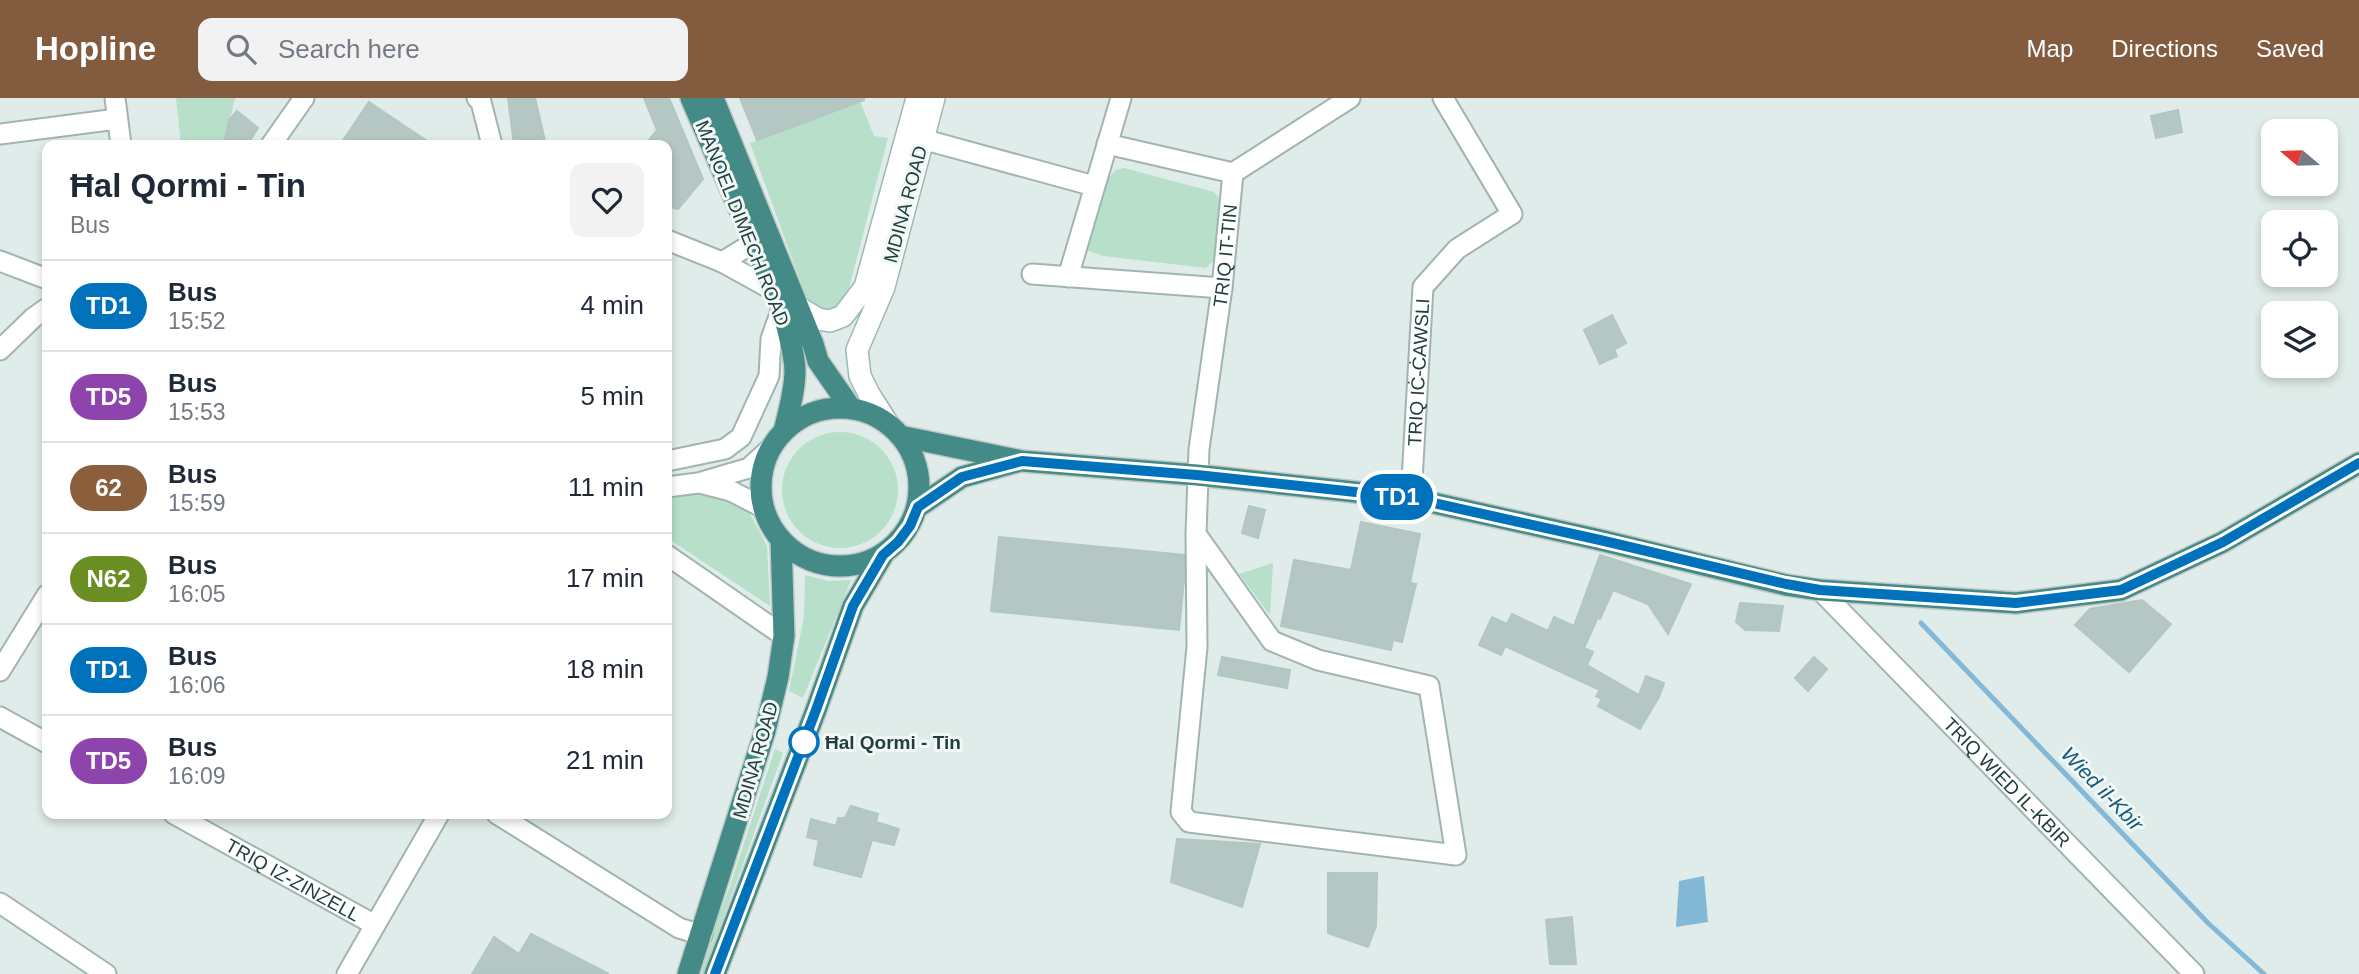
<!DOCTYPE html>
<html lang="en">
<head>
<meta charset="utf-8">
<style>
  :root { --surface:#fff; --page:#f2f2f3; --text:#1f2937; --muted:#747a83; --line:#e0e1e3; --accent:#835c40 }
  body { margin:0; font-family:Helvetica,sans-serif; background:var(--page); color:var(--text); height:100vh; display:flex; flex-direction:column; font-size:26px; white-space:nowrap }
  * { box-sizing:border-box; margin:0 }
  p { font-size:23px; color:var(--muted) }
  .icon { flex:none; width:38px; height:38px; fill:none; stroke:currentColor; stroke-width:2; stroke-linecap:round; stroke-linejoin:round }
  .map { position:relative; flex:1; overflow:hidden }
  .drawer { position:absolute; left:42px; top:42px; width:630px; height:679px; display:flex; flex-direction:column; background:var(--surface); border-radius:14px; box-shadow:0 4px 10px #0003 }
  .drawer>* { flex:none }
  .badge { padding:0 14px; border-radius:23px; font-size:24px; line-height:46px }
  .needle { width:46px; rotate:289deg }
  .fabs { position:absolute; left:2261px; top:21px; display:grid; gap:14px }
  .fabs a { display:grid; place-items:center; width:77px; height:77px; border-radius:14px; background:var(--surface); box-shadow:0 4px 10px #0003; font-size:35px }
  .map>.badge { position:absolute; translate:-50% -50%; box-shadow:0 0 0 4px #fff }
  .round { display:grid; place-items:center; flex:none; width:74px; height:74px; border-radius:14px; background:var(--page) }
  .head { display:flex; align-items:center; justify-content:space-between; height:119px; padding:0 28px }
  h1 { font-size:33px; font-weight:800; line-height:52px }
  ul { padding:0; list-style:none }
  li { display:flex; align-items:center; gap:21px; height:91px; padding:0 28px; border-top:2px solid var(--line) }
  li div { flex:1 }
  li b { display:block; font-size:26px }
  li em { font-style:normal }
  li .badge { min-width:77px; font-weight:700; text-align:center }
  header { display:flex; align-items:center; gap:42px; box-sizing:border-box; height:98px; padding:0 35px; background:var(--accent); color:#fff }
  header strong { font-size:33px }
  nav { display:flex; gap:38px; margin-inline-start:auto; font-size:24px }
  .search { width:490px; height:63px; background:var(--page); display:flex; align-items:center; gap:18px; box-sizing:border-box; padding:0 24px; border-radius:14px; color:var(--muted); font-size:26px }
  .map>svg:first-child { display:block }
  .green { fill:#b7dfc9 }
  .water { fill:#83b9d6 }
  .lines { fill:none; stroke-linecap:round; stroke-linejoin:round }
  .stream { stroke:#83b9d6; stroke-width:5 }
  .building { fill:#b5c7c3; stroke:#b2c6c2; stroke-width:2 }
  .minor-casing { stroke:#a2b4b2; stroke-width:23 }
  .secondary-casing { stroke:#9db9b4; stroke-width:24 }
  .trunk-casing { stroke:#c0c9c8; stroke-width:24 }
  .minor { stroke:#fff; stroke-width:19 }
  .secondary { stroke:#fff; stroke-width:21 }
  .trunk { stroke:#448a86; stroke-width:21 }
  .line-casing { stroke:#fff; stroke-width:16 }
  .line { stroke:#0072bc; stroke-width:10 }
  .stop-dot { fill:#fff; stroke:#0072bc; stroke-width:3.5 }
  .labels { text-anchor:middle; stroke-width:6; stroke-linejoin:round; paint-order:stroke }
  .street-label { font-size:19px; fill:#1f3e3c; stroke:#f1f8f6 }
  .stop-label { font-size:19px; font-weight:bold; fill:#1f3e3c; stroke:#f1f8f6; text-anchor:start }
  .water-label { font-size:21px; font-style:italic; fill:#14597f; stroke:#f1f8f6 }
</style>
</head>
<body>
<header>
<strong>Hopline</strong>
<div class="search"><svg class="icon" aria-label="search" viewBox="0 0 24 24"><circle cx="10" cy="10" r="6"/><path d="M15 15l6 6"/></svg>Search here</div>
<nav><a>Map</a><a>Directions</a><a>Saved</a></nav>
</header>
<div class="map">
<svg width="2359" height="876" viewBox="0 0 2359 876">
  <rect width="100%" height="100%" fill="#e0ece9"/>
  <!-- green -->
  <path class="green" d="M176,0H235L224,47H181Z
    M860,3L874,38L888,40L848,194L834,210L819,212L807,201L750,45Z
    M1124,70L1214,94L1222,104L1214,162L1206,170L1103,158L1088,153L1089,143L1109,79L1116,72Z
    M782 392a58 58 0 1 1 116 0a58 58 0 1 1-116 0Z
    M706,392L728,398L748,412L767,448L770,508L667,440V401Z
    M1273,465L1270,517L1239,476Z
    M805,477L829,483L851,482L803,600L789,593L804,519Z
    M775,651L783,655L703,876H696L729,791Z"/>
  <!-- water -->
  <path class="water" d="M1704,778L1708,824L1676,829L1679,783Z"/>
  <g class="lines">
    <!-- stream -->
    <path class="stream" d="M1921,525L2208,825L2264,876"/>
  </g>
  <!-- building -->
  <path class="building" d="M508,0H535L546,47H514Z
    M644,0H669L703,81L678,111L667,108V47H645L657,32Z
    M740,0H864V2L757,42Z
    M369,4L433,47H340Z
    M2178,12L2182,34L2156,40L2151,18Z
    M237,13L258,30L247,47H224L229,22Z
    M1612,217L1626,245L1614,252L1617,258L1600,266L1584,232Z
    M1249,408L1265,412L1258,440L1242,435Z
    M1361,424L1420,436L1410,485L1416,486L1402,544L1393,542L1391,552L1281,528L1294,462L1351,472Z
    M999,439L1184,457V482L1179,532L991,513Z
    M1600,457L1691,486L1668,536L1648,506L1613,492L1600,521L1598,519L1584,550L1593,554L1587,567L1639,597L1646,578L1664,585L1659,599L1640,631L1598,608L1602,601L1596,598L1600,592L1505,548L1501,557L1479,547L1492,519L1507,526L1512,516L1548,533L1554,519L1574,528Z
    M2142,502L2171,526L2129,574L2075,527L2090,511Z
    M1740,505L1783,508L1779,533L1745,532L1736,524Z
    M1222,559L1290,572L1287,590L1218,577Z
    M1814,559L1827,571L1808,593L1795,580Z
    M851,708L878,716L876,724L899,731L894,747L872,742L861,779L814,767L819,742L807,739L811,721L836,728L838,720H845Z
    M1177,741L1260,746L1242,809L1171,784Z
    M1328,775H1377L1376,828L1368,849L1328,835Z
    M1572,819L1576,866H1550L1546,822Z
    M531,836L609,876H472L494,839L519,856Z"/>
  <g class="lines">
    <defs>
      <g id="minor">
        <path d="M115,0L121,47"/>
        <path d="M477,0L481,4L492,47"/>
        <path d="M0,36L117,21"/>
        <path d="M922,41L1094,88"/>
        <path d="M1107,46L1233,75"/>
        <path d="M271,47L304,0"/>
        <path d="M667,142L722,164L773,192"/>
        <path d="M0,163L47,181"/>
        <path d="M722,164L753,145"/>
        <path d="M1032,176L1222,190"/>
        <path d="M1068,179L1121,0"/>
        <path d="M0,252L33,220L47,210"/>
        <path d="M667,363L725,351L741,339L769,278L771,241L782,210"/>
        <path d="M700,385L731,393L764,410"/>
        <path d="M667,389L698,385L749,370L772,349"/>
        <path id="s1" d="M1411,400L1423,189L1457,151L1512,116L1443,0"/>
        <path id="s2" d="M1196,436L1272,543L1318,562L1429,588L1456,757L1189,724L1181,714L1197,549L1196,436L1199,351L1222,190L1233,75L1350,0"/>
        <path d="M667,457L784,538"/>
        <path id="s3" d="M1820,492L2194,876"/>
        <path d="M0,573L47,497"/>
        <path d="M0,619L47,645"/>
        <path id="s4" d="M174,716L375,827"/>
        <path d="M497,716L679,830L702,837"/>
        <path d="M0,805L106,876"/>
        <path d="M347,876L439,716"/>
      </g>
      <path id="secondary" d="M798,209L818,221L830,223L843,218L865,189L917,0
        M888,326L869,296L860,278L857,252L884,189L934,0"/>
      <path id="trunk" d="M691,0L782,210C787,230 794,251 795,272C795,292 789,313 784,333
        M713,0L813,246L818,263L850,309
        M761 389a79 79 0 1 1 158 0a79 79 0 1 1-158 0Z
        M900,338L1022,363L1197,377L1411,400L1600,442L1786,487L1820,492L2016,505L2121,492L2223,444L2359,365
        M918,409L962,379L1017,364
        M688,876L765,633L778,579L784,538L781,442
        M715,876L816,612L853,508L883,457"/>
    </defs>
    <!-- minor casing -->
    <use href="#minor" class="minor-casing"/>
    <!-- secondary casing -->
    <use href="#secondary" class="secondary-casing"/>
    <!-- trunk casing -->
    <use href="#trunk" class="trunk-casing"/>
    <!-- minor -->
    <use href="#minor" class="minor"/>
    <!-- secondary -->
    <use href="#secondary" class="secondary"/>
    <!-- trunk -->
    <use href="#trunk" class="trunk"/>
  </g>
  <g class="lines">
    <defs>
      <path id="line" d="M715,876L816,612L853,508L883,457L898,444L910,428L918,409L962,379L1022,363L1197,377L1411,400L1600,442L1786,486L1820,492L2016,505L2121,492L2223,444L2359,365"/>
    </defs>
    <!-- line casing -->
    <use href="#line" class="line-casing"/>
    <!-- line -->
    <use href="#line" class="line"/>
  </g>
  <!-- markers -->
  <circle class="stop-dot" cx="804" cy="644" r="14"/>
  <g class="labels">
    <!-- street labels -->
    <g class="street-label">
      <text transform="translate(905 106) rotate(-75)" y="7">MDINA ROAD</text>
      <text transform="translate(743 125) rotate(68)" y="7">MANOEL DIMECH ROAD</text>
      <text dy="7" stroke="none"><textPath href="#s2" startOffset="1307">TRIQ IT-TIN</textPath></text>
      <text dy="7" stroke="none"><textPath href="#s1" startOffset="126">TRIQ IĊ-ĊAWSLI</textPath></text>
      <text transform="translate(755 662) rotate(-74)" y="7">MDINA ROAD</text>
      <text dy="7" stroke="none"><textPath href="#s3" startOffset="268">TRIQ WIED IL-KBIR</textPath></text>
      <text dy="7" stroke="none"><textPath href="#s4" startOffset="136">TRIQ IZ-ZINZELL</textPath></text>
    </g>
    <!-- stop labels -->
    <g class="stop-label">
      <text x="825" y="651">Ħal Qormi - Tin</text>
    </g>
    <!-- water labels -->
    <g class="water-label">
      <text transform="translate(2102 691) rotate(46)" y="7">Wied il-Kbir</text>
    </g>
  </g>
</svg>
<div class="fabs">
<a><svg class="needle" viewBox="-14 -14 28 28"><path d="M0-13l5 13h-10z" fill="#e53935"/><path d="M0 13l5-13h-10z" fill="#747a83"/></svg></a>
<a><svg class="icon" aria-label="locate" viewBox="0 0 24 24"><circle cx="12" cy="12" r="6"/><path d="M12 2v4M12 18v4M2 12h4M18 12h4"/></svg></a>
<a><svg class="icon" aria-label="layers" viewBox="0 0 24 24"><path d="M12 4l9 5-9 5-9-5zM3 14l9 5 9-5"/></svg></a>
</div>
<b class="badge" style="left:1397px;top:399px;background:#0072bc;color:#fff">TD1</b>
<section class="drawer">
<div class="head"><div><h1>Ħal Qormi - Tin</h1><p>Bus</p></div><a class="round"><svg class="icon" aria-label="heart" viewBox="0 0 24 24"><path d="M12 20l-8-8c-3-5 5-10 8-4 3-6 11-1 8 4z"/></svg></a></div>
<ul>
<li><span class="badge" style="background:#0072bc;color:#fff">TD1</span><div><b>Bus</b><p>15:52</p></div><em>4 min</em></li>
<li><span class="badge" style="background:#8e44ad;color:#fff">TD5</span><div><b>Bus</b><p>15:53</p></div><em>5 min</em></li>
<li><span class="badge" style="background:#8b5e3c;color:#fff">62</span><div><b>Bus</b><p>15:59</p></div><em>11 min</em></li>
<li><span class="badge" style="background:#6b8e23;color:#fff">N62</span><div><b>Bus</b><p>16:05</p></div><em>17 min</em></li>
<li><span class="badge" style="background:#0072bc;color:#fff">TD1</span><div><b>Bus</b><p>16:06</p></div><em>18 min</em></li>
<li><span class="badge" style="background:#8e44ad;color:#fff">TD5</span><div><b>Bus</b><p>16:09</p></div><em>21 min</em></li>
</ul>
</section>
</div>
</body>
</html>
